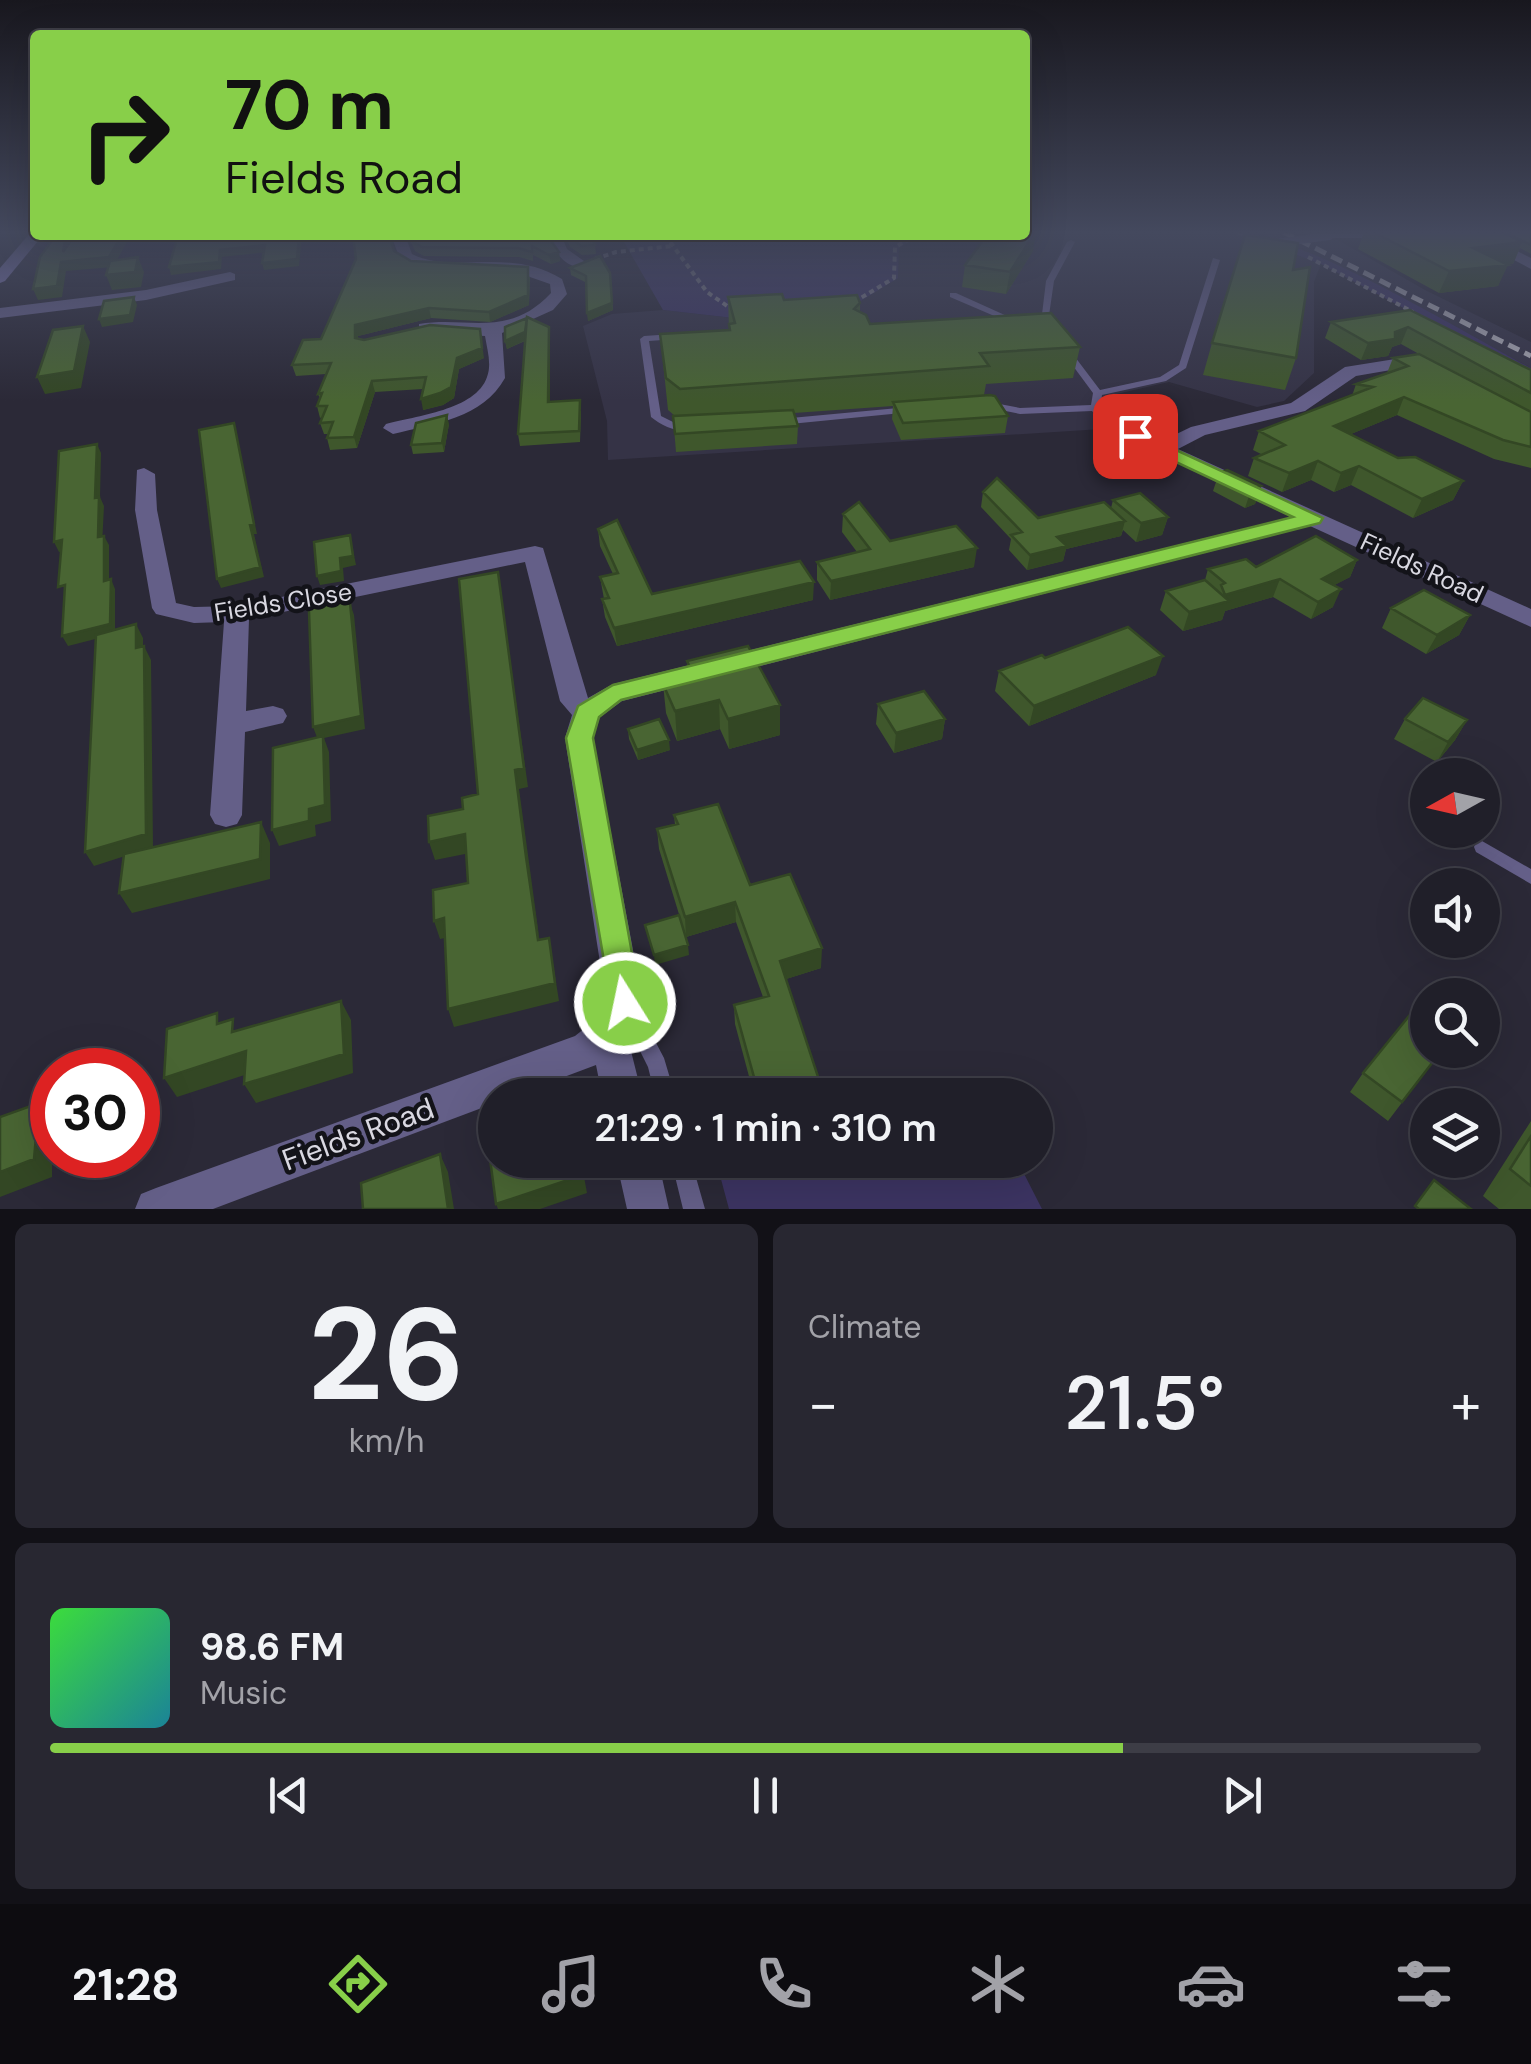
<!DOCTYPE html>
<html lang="en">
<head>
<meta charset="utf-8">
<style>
  :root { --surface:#201f29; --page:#282731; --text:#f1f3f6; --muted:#a2a2a8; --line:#3d3d46; --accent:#88cf49 }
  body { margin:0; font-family:"DM Sans",sans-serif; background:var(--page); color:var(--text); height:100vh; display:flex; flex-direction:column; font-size:38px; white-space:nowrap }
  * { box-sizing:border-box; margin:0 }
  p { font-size:32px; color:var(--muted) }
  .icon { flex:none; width:55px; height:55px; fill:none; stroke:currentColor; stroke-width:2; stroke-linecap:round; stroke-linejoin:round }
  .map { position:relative; height:1209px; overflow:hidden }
  .sheet { display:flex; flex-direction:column; gap:15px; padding:15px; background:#121117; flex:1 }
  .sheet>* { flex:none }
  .banner { position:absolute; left:30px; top:30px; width:1000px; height:210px; border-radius:10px; box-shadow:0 10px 40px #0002,0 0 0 2px var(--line); background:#88cf49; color:#111; overflow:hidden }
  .needle { width:65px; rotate:262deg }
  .fabs { position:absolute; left:1410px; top:758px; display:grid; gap:20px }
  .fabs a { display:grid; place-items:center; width:90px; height:90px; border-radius:50%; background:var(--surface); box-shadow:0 10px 40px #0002,0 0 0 2px var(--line); font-size:50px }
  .speed { position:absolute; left:30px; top:1048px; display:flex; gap:20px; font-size:50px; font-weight:700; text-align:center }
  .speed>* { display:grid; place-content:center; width:130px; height:130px; border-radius:50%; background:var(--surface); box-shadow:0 10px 40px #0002,0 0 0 2px var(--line); line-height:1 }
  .speed .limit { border:15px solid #d22; background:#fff; color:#111 }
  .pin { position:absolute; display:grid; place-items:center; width:85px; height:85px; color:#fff; margin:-42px; border-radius:20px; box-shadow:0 5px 15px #0006 }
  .me { position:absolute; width:110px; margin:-55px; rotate:350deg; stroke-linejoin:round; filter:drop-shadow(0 0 8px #0008) }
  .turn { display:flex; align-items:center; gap:35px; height:210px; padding:0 30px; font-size:45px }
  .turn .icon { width:130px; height:130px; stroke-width:2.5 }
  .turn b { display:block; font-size:70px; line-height:85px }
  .big { font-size:75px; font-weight:600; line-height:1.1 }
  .sheet .widget { flex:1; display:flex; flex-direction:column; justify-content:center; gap:15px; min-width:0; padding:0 35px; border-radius:15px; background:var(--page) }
  .sheet .dial { align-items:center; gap:0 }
  .dial b { font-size:130px; line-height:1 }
  .song { display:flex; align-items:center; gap:30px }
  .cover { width:120px; height:120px; border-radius:15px; background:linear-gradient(135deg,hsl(120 70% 55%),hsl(190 70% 35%)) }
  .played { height:10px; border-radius:5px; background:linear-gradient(90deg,var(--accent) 75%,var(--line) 75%) }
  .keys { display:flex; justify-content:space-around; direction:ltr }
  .heat { display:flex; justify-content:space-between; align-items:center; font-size:55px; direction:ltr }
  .sheet .tiles { flex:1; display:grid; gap:15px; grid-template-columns:1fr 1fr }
  .widget:last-child { grid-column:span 2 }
  .trip { position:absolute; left:478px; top:1078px; width:575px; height:100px; border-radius:50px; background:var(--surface); box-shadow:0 10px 40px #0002,0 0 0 2px var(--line); font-weight:600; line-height:100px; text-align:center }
  .tabs { display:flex; height:160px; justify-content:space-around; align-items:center; background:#0d0c10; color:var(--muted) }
  .tabs .icon { width:70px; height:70px }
  .tabs .current { color:var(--accent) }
  .tabs b { font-size:45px; color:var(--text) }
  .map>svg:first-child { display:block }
  .built { fill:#353346 }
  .green { fill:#3c3462 }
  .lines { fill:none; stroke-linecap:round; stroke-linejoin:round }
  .path { stroke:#7c7a86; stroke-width:4; stroke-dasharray:5 4; stroke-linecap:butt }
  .service { fill:#645f88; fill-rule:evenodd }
  .minor { fill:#645f88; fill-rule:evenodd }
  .secondary { fill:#847bbc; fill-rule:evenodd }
  .rail { stroke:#a8a7b1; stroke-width:5; stroke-dasharray:12 6; stroke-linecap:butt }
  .service-bridge { stroke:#645f88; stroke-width:8 }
  .wall { fill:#3f572c }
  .shaded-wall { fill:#334724 }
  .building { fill:#496533; stroke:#334724; stroke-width:2.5 }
  .route { fill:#88cf49; stroke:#58872f; stroke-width:2.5 }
  .labels { text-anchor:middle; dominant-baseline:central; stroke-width:9; stroke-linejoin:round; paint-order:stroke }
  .street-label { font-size:25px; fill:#d9d8e1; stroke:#131319 }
  .near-street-label { font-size:30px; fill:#d9d8e1; stroke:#131319 }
</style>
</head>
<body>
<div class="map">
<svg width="1531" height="1209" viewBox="0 0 1531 1209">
  <rect width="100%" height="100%" fill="#2b2937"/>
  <path class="built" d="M1025,232H1234L1321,264L1314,282V373L1284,401L1257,407L1169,382L1112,395L1114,420L1102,429L608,460L607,421L583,326L612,314L663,310L751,320L921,235Z
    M1256,232H1319L1336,239L1425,290L1531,342V368L1321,258Z"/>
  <path class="green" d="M1234,232C1300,232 1466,334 1531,368V376L1321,264Z
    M620,235H921L899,248L898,278L838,315L751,320L663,310Z
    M740,1160H1017L1042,1209H729L718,1168Z"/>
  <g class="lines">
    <path class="path" d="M1238,232L1250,238
      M665,235L707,292L733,310
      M1308,257L1413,312
      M595,259L616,252L672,246
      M854,302L894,278L895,247L917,235"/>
    <path class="service" d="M1329,234H1379L1383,236L1379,238H1326V234Z
      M1071,240L1075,242L1054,281L1047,329L1040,331L1046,281L1067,242Z
      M1213,258L1220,260L1186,368L1166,381L1102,395L1100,408L1113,424L1111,426H1105L1092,411L1020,414L986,407L984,405L989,402L1020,408L1091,405L1093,393L1062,351L1066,348L1069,349L1100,390L1160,377L1179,365Z
      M950,293H956L1020,322L1013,324L950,297Z
      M673,334L676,335V339L649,341L661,416L681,426H694V430C677,433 664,427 651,417L640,339L644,336Z
      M909,407L912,408V412L780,425L775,422L780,419Z
      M1482,841L1531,869V884L1476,852L1474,847L1476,842Z
      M628,1000L635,1003L664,1058L675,1095H655L648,1067L619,1009L621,1003Z
      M671,1160H691L705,1209H683Z"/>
    <path class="minor" d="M1461,232H1479L1531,258V269Z
      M391,235H405L412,254C453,275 508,246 562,279L567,294L553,310L502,333L505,378C483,418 434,424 393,434L383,428L386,424C415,416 476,410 487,377C492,364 487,349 485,336L425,333L419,332V324C468,316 508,339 551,293L550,284L510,270L415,267L400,259Z
      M547,235H561L567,249L584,261V267C565,269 554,251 547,235Z
      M230,272L235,274V280L146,300L0,318V308L146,290Z
      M1414,356L1420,357V365L1356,376L1305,411L1205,435L1178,449L1531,609V627L1310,526L622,701L600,717L593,738L643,1003L627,1035L642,1095H602L596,1065L516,1095H495V1103L213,1209H135L141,1194L156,1188L575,1036L595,1020L606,1001L565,738L572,715L560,701L525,562L249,619L246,711L273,706L283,709L287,716L283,723L245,732L242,815L237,824L226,827L215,824L210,815L224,622L194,623L156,614L152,608L135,510L137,470L144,468L155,474L157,510L176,603L194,607L237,606L535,546L543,548L588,698L613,684L1291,517L1098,424L1108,418L1115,420L1162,441L1191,427L1291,403L1345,367Z
      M616,1160H658L669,1209H627Z"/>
    <path class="secondary" d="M31,232L43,235L5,281L0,283V268Z"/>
    <path class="rail" d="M1283,232L1531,356"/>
    <path class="service-bridge" d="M1277,243L1329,236"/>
  </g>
  <path class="wall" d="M1364,232H1531V254L1520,248L1513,264H1507L1498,286L1439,293L1358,249Z
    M408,235H547L559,252L560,261L551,264L533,255V261L519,257L424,256L415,251Z
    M565,235H590L595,245L596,254L582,255L570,247Z
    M394,251L411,261L530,277L529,305L490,322L431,318L358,336V339L484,358L459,369L454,398L443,405L423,410V389L375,392L357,448L330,450L327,438L328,434H324L320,423L322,417L320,418L317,406L320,399L318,394L326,374L296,376L292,365L321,339L356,259Z
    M1033,251L1006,294L962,287L965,265Z
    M570,268L610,273L613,310L588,321L587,283L571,275Z
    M1293,270L1296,358L1285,390L1203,375L1212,343Z
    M728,297L860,303V312L870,324L1080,347L1073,378L986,384L984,395L1008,416L1005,433L901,440L892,419L893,406L794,413L798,426L797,444L676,452L673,416H675L668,410L660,334L729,330Z
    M1410,310L1531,370V468L1494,459L1397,415L1351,434L1398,458L1463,481L1453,500L1413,518L1351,485L1334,492L1311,480L1282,492L1248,476L1254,458L1261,454L1253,450L1259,431L1352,396L1356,384L1387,373L1393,358L1419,354L1401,344L1392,347L1388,356L1361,360L1325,338L1331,322Z
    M550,337V402L581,411L580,442L520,446L518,434L525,341L507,349L505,341Z
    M449,424L444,452L413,454L411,445Z
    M1219,473L1261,486L1255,504L1245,508L1213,491Z
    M983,492L1038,518L1111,508L1113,500L1168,517L1162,535L1136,542L1123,530L1121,536L1066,549L1063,561L1027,570L1009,550L1011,539L981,507Z
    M843,514L890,541L974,567L830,600L817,580V562L857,552L842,532Z
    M598,529L652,594L813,600L617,646L605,617L602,599H604L600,577L613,574L600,546Z
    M1357,560L1350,577L1334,585L1333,607L1311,619L1273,597L1225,611L1222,620L1183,631L1160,610L1166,591L1205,580L1208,569Z
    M1391,608L1470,615L1459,635L1426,654L1382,628Z
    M1045,658L1156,675L1029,726L995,691L999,671Z
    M687,661L780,705V735L729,749L720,729L677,741L666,713L663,684L688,677Z
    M878,704L945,719L942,739L894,753L876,724Z
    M1405,719L1467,720L1455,740L1437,762L1394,739Z
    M628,729L670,750L638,760L629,739Z
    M674,815L750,885L821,968L786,979L824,1095H754L735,1024L734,1005L763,997L736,922L686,937L659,849L657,829L675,825Z
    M1442,1050L1388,1121L1350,1092L1363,1073Z
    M1531,1121V1209H1499L1483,1196Z"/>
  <path class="shaded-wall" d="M1036,232L1033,251L1006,294L1010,272Z
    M66,235H71L67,261L122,235H131L113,267L66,271L62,297L38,300L33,289L63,252Z
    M299,235H302L299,266L264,270L262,263Z
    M1522,242L1513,264L1464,269L1473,248Z
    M265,245L267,252L222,257L221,269L171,275L169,267L220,250Z
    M559,252L560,261L551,264L549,255Z
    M138,257L144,272L141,287L112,290L106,275Z
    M1508,265L1498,286L1439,293L1449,271Z
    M528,267L529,305L490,322L489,312Z
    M134,297L137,305L133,322L102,327L99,319Z
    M612,303L613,310L588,321L587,313Z
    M429,308L431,318L358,336V348L355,338V325Z
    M83,326L90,342L81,388L45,394L37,377Z
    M549,327L550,337V413L548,402Z
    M1408,327L1401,344L1392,347L1388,356L1361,360L1368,343Z
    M480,329L484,358L459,369L454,398L443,405L423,410L421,399L457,358Z
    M525,332L526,340L507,349L505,341Z
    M372,381L375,392L357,448L354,437Z
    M1404,397L1397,415L1327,444L1334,426Z
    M447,415L449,424L444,452L442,443Z
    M234,423L257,534H254L264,577L221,588L217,579L250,525Z
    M97,444L101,453L100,497L104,506L102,546L98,537L95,498Z
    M1318,461L1311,480L1282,492L1289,473Z
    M1359,466L1351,485L1334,492L1341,473Z
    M1463,481L1453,500L1413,518L1422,499Z
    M1261,486L1255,504L1245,508L1251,490Z
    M1168,517L1162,535L1136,542L1141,523Z
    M1125,521L1121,536L1066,549L1063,561L1027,570L1030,555L1057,537Z
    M350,535L356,565L343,568L344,581L320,585L317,576L340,558Z
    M104,536L109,545V590L104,581Z
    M62,540L67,550L59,552L54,542Z
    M977,548L974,567L830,600L831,581Z
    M1357,560L1350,577L1314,596L1322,579Z
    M498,572L528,787L519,789L542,958L526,857L515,770Z
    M111,579L115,589V634L68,646L62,636Z
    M1280,579L1273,597L1225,611L1222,620L1183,631L1189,612L1223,603L1225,595Z
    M814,582L813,600L617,646L614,628Z
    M1341,589L1333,607L1311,619L1318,602Z
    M350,603L354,615L365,729L324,738L329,752L331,821L315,825L316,836L279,846L272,830L309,809L318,740L313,727Z
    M1470,615L1459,635L1426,654L1437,635Z
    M136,624L143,638V662L136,648Z
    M144,646L151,660L153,847L94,866L85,852Z
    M1163,656L1156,675L1029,726L1034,706Z
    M719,700L720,729L677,741L675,711Z
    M780,705V735L729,749L728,719Z
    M945,719L942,739L894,753L896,733Z
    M1467,720L1455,740L1437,762L1448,742Z
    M669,740L670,750L638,760L637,750Z
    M261,822L270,843V879L132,913L119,893Z
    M465,834L470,853L435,860L429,842Z
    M735,902L736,922L686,937L685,917Z
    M444,918L450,937L440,939L434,921Z
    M549,938L559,1001L454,1027L448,1009Z
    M688,945L689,955L655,965L654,955Z
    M822,948L821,968L780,981V961Z
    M341,1001L351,1020L353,1073L256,1103L244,1084Z
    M246,1051L257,1071L177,1097L164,1078Z
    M138,1078L147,1091L143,1144L138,1146Z
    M39,1103L52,1118V1177L0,1197V1172Z
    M440,1154L448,1172L454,1209H448Z
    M90,1155H109L95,1160Z
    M581,1160L587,1193L540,1209H498L496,1204Z"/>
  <path class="building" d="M1025,232H1035L1010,272L965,265L987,235H1025Z
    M1373,232H1502L1522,242L1473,248L1508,265L1449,271Z
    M1504,232H1531V245Z
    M56,235H66L63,252L75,235H122L109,257L61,262L57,286L33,289L40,257Z
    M178,235H299L297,259L262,263L265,245L220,250L219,262L169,267Z
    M353,235H389L394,251L411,261L528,267V295L489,312L429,308L355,325V338L364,340L430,325L480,329L482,348L457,358L451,387L440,393L421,399L426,377L372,381L354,437L327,438L333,422L320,423L327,406H317L322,393L318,394L331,363L292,365L303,340L321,339L356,259Z
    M410,235H547L559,252L549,255L532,246V252L518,248L422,247L413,242Z
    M568,235H590L595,245L581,246Z
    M1245,235L1298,243L1293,270L1310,267L1296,358L1212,343Z
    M600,256L610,273L612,303L587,313L586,276L570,268Z
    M138,257L135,272L106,275L110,261Z
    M782,294L784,300L857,295L860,303L854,309L866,315L870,324L1051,313L1080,347L980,353L989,366L680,389L666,378L660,334L730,330L729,324L735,323L728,297Z
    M134,297L130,315L99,319L104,301Z
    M1410,310L1531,370V393L1408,327L1395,332V339L1368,343L1331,322Z
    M527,317L549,327L548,402L580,400L579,431L518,434Z
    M527,318L525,332L505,341V327Z
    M83,326L74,371L37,377L53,330Z
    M1419,354L1531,412V447L1503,440L1404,397L1334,426L1398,458L1415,457L1463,481L1422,499L1359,466L1341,473L1318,461L1289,473L1254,458L1285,445L1259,431L1373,387L1356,384L1408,366L1393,358Z
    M990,395L995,396L1008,416L903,423L893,402Z
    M793,410L798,426L675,434L673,416Z
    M447,415L442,443L411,445L416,423Z
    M234,423L254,524L250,525L260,567L217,579L199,430Z
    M97,444L95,498L99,497L98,537L104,536V581L111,579L110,624L62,636L65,585L58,587L62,540L54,542L59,451Z
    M1227,470L1261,486L1251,490L1219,473Z
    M997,478L1038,518L1104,502L1125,521L1057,537L1067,546L1030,555L1011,535L1022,532L983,492Z
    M1140,493L1168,517L1141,523L1113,500Z
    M859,502L890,541L956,526L977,548L831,581L817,562L870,549L843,514Z
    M617,520L652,594L800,561L814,582L614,628L602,599L609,598L600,577L618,573L598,529Z
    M350,535L353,556L340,558L341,571L317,576L314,542Z
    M1316,536L1357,560L1322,579L1341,589L1318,602L1280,579L1225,595L1221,585L1225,583L1208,569L1246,559L1256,567Z
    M498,572L524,768L515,770L526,857L538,940L549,938L555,983L448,1009L444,918L434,921L433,890L468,883L465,834L429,842L428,816L463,809L462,798L478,794L459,579Z
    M1205,580L1229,601L1189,612L1166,591Z
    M1424,590L1470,615L1437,635L1391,608Z
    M343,591L344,604L350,603L361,716L313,727L309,611L311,601L319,600V595Z
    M136,624V648L144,646L146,834L85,852L96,635Z
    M1128,627L1163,656L1034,706L999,671L1042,655L1045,658Z
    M748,646L780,705L728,719L719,700L675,711L663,684L694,676L687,661Z
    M924,691L945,719L896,733L878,704Z
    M1423,698L1467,720L1448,742L1405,719Z
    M659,719L669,740L637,750L628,729Z
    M323,736L325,805L309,809V821L272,830L273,748Z
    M718,804L750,885L790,874L822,948L780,961L824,1095H759L734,1005L769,996L735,902L685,917L657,829L678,824L674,815Z
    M261,822L260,859L119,893L124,854Z
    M679,915L688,945L654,955L645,925Z
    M341,1001L344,1054L244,1084L246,1051L164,1078L167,1029L217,1013V1024L233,1019L232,1032Z
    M1413,1011L1428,1022V1050H1442L1402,1102L1363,1073Z
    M39,1103L34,1159L0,1172V1117Z
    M1531,1136V1186L1510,1169Z
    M495,1142V1160H580L583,1175L496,1204L488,1144Z
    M440,1154L448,1209H363L361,1183Z
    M1434,1180L1471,1209H1419L1415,1206Z"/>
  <linearGradient id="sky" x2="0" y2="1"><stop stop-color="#18171e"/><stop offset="0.58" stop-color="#44495e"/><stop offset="1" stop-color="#44495e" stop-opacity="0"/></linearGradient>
  <rect width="1531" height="401" fill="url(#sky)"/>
  <path class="route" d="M1135,431L1323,518L1320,523L621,700L599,717L593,738L641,1003L637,1014L625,1018L613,1014L566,738L578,706L613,685L1293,517L1129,440V432Z"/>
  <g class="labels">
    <g class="street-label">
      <text transform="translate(1422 568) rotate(25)">Fields Road</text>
      <text transform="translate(283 602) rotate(-9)">Fields Close</text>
    </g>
    <g class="near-street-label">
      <text transform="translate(358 1134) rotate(-20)">Fields Road</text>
    </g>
  </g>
</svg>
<div class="fabs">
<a><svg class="needle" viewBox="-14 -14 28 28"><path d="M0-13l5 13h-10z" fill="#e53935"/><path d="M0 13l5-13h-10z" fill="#a2a2a8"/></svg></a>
<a><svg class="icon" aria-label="sound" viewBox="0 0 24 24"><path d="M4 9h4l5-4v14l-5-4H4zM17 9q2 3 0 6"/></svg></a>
<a><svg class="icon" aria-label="search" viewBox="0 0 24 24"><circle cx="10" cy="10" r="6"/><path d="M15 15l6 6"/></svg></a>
<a><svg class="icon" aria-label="layers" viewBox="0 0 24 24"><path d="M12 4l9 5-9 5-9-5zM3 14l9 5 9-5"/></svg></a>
</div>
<div class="speed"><div class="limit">30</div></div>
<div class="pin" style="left:1135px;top:436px;background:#d93025"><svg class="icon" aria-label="arrive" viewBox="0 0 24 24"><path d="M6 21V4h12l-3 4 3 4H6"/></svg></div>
<svg class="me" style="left:625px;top:1003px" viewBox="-20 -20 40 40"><circle r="17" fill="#88cf49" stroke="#fff" stroke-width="3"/><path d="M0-11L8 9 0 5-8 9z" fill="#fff"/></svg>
<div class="trip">21:29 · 1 min · 310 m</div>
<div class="banner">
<div class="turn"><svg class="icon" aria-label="right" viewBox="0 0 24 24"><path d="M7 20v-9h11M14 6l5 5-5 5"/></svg><div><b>70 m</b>Fields Road</div></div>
</div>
</div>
<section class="sheet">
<div class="tiles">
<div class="widget dial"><b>26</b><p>km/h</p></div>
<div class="widget"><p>Climate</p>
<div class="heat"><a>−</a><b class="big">21.5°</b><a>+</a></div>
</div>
<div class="widget">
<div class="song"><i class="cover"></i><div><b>98.6 FM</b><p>Music</p></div></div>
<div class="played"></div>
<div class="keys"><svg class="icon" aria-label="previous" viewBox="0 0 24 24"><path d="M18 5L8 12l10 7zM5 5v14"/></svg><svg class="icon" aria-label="pause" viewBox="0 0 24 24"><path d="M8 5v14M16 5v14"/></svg><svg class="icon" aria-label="next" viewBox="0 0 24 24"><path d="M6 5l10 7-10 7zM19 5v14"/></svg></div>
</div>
</div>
</section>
<nav class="tabs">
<b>21:28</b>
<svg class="icon current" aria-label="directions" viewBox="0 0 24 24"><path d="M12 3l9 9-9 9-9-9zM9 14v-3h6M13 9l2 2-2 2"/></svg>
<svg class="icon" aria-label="music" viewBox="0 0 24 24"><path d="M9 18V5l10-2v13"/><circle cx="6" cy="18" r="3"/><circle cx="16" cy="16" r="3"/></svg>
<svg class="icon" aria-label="phone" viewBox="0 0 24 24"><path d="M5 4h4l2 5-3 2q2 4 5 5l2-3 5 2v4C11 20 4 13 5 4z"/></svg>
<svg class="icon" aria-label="climate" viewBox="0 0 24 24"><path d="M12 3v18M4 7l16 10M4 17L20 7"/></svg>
<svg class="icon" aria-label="car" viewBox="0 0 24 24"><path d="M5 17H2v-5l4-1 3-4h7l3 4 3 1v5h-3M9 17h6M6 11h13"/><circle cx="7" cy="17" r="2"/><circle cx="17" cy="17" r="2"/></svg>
<svg class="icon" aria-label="filters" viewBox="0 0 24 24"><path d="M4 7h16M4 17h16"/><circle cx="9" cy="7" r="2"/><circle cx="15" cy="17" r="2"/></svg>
</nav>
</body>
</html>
